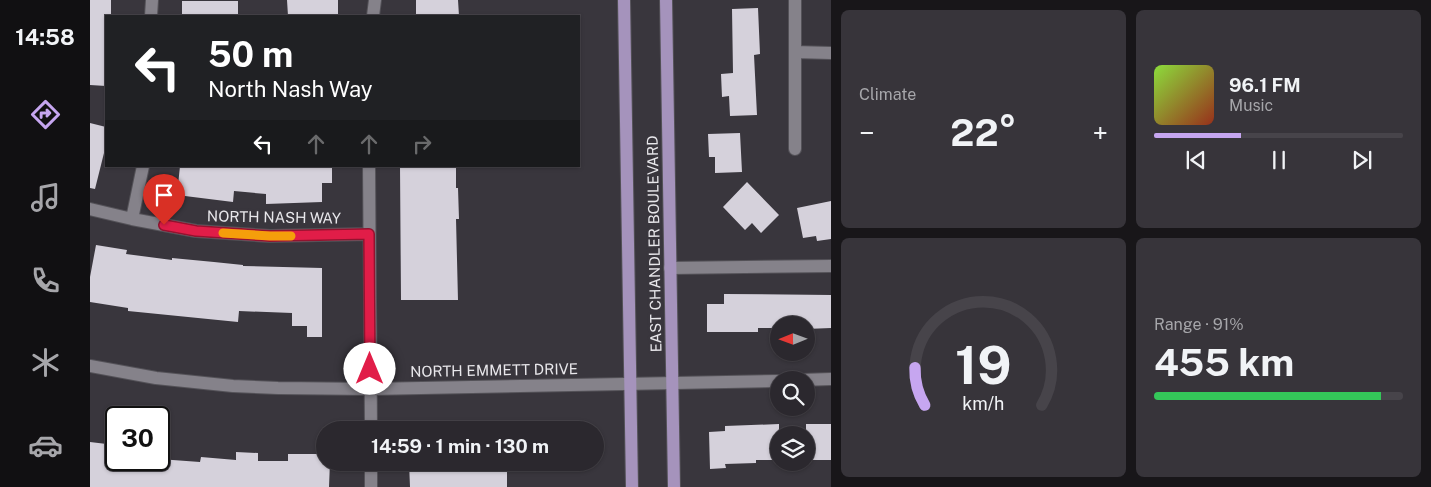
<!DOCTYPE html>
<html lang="en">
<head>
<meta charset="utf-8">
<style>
  :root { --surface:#2b282e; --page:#37343a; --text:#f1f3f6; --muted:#a6a6aa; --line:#47444a; --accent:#c6a6f0 }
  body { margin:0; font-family:"Public Sans",sans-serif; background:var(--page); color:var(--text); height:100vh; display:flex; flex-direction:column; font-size:19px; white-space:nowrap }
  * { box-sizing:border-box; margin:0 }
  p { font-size:16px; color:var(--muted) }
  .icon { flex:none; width:28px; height:28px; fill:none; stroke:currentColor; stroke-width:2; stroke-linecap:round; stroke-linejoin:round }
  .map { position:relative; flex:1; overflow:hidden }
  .details { display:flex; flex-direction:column; gap:10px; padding:10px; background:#181619; width:600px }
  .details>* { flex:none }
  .top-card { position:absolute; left:15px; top:15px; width:475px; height:152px; border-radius:0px; box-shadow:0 1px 4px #0004,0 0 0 1px var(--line); background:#202124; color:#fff; overflow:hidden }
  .needle { width:32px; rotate:269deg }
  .buttons { position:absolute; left:680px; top:316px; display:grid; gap:10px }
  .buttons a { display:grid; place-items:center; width:45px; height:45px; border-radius:50%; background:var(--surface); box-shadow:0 1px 4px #0004,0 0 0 1px var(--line); font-size:25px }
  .speed { position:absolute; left:15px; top:406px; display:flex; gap:10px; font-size:25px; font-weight:700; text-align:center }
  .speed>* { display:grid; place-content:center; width:65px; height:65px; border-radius:50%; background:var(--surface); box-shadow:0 1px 4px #0004,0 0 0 1px var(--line); line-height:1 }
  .speed .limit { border:2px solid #111; border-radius:8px; background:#fff; color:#111 }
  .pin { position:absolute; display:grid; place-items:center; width:42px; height:42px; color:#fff; margin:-51px -21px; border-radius:50% 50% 50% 0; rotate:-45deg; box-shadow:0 0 5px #0007 }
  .pin .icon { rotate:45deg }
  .me { position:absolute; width:55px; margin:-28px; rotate:0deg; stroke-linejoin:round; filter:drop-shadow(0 0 4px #0008) }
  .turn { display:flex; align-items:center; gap:18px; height:105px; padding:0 20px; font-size:22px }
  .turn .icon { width:65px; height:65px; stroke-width:2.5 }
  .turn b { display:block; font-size:35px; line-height:42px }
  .lanes { display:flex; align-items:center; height:48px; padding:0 20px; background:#0003; justify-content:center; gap:25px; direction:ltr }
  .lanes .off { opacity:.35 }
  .big { font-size:38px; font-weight:700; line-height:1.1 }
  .details .card { flex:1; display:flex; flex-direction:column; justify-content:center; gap:8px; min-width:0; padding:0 18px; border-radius:8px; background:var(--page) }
  .details .dial { align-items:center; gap:0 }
  .dial svg { height:130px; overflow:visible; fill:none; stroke:var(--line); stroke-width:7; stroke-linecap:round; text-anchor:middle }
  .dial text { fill:var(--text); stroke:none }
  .song { display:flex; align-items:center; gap:15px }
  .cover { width:60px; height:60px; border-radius:8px; background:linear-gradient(135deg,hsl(90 70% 55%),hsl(10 70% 35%)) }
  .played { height:5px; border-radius:2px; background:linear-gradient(90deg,var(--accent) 35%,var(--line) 35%) }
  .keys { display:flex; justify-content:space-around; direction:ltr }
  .heat { display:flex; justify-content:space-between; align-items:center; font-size:28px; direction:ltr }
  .charge { height:8px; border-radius:4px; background:linear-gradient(90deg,#34c759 91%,var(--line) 0) }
  .details .tiles { flex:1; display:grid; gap:10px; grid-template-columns:repeat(2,1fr) }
  .trip { position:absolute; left:226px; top:421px; width:288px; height:50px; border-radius:25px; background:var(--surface); box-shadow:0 1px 4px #0004,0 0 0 1px var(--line); font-weight:700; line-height:50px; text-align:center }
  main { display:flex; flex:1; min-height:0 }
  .dock { display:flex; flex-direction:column; width:90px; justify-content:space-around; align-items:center; background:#111012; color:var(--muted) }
  .dock .icon { width:35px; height:35px }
  .dock .selected { color:var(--accent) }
  .dock b { font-size:22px; color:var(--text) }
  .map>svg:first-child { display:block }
  .building { fill:#d5d1db }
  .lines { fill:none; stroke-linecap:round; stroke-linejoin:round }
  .minor-casing { stroke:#545258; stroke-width:14 }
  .major-casing { stroke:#545258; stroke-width:14 }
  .minor { stroke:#85828a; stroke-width:12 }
  .major { stroke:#a593bc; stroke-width:12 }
  .route-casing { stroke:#92132f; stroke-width:12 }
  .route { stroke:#e11d48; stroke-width:9 }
  .slow { stroke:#f59e0b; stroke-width:9 }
  .labels { text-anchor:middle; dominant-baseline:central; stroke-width:5; stroke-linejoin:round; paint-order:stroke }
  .street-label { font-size:15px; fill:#e8e7eb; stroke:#39363d }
</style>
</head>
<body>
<main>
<nav class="dock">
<b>14:58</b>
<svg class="icon selected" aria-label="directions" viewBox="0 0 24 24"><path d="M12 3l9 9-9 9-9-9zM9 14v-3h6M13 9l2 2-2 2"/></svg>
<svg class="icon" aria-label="music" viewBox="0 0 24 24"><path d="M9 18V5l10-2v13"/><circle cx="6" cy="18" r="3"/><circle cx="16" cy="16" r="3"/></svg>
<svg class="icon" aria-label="phone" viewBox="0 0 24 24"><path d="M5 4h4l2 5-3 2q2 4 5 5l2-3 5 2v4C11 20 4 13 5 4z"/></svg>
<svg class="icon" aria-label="climate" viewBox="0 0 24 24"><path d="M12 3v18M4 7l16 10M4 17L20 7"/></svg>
<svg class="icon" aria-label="car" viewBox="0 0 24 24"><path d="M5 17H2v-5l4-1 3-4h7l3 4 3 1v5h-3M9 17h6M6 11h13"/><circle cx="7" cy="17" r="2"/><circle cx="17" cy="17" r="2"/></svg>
</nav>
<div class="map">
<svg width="741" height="487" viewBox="0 0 741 487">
  <rect width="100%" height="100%" fill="#39363d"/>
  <path class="building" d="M0,0H21V16H16V86L0,85Z
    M197,0H248V16H198Z
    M326,0H368L369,16H326Z
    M92,1H148V16H92Z
    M668,8L670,54L664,55L667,115L640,116L639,96L632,97L631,74L643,73L642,9Z
    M0,123L16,127V145L5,189L0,188Z
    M650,133L652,172L625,173V157H619L618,134Z
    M90,166H242V183H232V202L176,204V194L144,191L143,202L87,195Z
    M310,166H366V188H368L369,219H366L368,300H311Z
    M657,182L689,215L671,233L662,223L655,230L633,207Z
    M741,201V239L727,241L726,236L713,238L707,208Z
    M6,245L37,250L36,254L82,260V258L124,262L153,265V266L232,268V337H217V326H202V313L149,311L148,322L38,311V308L0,302V277Z
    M634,294L741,295V328L716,329V325H689V328H668V332H617V304H634Z
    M689,424V460H666V463L635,464L636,468L620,469L619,432L635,431V426Z
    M716,424H741V460H716Z
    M0,442L25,445L23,460H69V459L110,462L111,457L146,460V452L168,453V461H198V454H235V462H240L239,487H0Z
    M319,462H417V487H320Z"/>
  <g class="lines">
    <g class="minor-casing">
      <path id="minor" d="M61,16L62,0
        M283,16L285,0
        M705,52L741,53
        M705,149V0
        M279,166L281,430
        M0,209L42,219L106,231L180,236L279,234
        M42,219L53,166
        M580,268L741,266
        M0,366L66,378L143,386L188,388L281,389L689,381
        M711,380L741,379
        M281,462V487"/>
    </g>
    <g class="major-casing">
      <path id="major" d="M534,0L542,487
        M576,0L584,487"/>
    </g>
    <use href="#minor" class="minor"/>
    <use href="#major" class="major"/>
  </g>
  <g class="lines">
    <g class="route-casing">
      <path id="route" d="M74,225L106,231L180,236L279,234L280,369"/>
    </g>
    <use href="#route" class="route"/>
    <path class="slow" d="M133,233L180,236H201"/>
  </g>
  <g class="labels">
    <g class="street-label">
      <text transform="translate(184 217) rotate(1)">NORTH NASH WAY</text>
      <text transform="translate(564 244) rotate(-91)">EAST CHANDLER BOULEVARD</text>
      <text transform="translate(404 370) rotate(-1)">NORTH EMMETT DRIVE</text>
    </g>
  </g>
</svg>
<div class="buttons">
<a><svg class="needle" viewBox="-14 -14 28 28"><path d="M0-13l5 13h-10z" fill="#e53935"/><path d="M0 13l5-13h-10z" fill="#a6a6aa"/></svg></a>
<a><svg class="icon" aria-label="search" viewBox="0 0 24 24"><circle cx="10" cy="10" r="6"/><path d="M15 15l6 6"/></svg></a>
<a><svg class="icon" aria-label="layers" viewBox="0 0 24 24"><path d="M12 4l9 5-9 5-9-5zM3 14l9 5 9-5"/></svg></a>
</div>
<div class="speed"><div class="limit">30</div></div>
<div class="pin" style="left:74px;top:225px;background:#d93025"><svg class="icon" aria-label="arrive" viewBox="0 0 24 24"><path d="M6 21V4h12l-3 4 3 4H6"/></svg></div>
<svg class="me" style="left:280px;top:369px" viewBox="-20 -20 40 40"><circle r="19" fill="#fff"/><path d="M0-13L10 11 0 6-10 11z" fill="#e11d48"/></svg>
<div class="trip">14:59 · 1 min · 130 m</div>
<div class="top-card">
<div class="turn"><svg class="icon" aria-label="left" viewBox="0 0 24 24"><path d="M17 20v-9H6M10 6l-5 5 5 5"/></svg><div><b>50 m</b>North Nash Way</div></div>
<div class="lanes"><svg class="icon" aria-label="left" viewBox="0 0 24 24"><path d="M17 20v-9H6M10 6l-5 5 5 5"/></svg><svg class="icon off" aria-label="ahead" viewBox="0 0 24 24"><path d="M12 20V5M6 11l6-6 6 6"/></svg><svg class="icon off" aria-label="ahead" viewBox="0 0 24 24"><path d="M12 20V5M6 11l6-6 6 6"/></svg><svg class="icon off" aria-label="right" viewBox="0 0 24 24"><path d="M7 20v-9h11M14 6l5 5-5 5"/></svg></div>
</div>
</div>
<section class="details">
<div class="tiles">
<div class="card"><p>Climate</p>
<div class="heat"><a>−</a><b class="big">22°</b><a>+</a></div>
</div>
<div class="card">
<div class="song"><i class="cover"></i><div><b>96.1 FM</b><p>Music</p></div></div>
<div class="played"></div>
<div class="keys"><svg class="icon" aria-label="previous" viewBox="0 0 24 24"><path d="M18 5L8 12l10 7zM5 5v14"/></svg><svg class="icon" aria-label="pause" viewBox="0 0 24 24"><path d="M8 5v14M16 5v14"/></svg><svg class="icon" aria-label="next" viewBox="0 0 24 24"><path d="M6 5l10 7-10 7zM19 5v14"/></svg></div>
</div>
<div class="card dial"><svg viewBox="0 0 100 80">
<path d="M14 69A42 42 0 1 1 86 69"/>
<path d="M14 69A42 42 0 0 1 8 46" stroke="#c6a6f0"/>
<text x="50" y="56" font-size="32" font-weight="700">19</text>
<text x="50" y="72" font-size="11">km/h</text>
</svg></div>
<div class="card"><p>Range · 91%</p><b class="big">455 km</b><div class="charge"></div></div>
</div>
</section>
</main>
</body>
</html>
